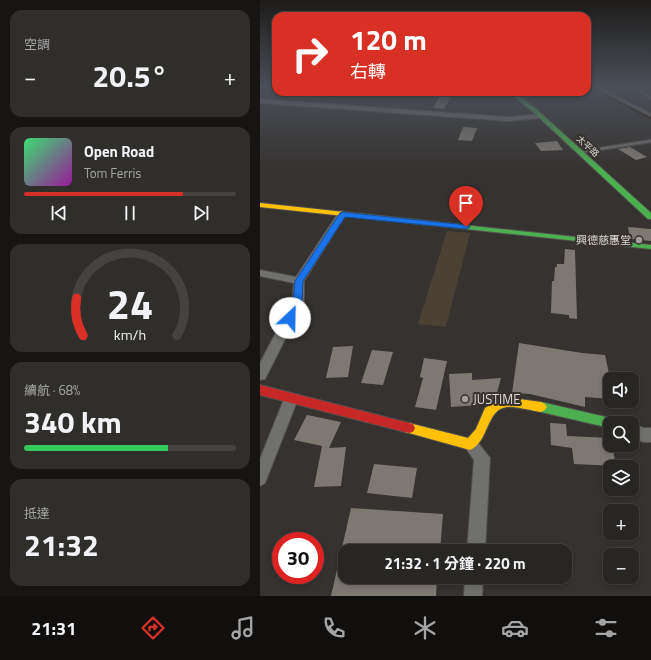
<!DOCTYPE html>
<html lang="zh-TW">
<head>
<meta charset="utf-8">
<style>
  :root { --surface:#282623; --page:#302e2b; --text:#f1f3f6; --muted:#a5a5a6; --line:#444341; --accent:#d93025 }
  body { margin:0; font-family:"Titillium Web","Noto Sans TC",sans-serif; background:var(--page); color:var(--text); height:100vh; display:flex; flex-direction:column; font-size:15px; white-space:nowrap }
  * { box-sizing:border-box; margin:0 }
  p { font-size:13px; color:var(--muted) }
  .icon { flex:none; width:22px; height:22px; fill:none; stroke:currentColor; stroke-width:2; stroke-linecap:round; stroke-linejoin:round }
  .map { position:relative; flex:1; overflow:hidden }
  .panel { display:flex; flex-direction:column; gap:10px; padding:10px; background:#161513; width:260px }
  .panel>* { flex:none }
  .banner { position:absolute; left:12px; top:12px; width:319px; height:84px; border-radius:12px; box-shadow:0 2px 6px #0003,0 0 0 1px var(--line); background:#d93025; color:#fff; overflow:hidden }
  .fabs { position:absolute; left:343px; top:372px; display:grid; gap:8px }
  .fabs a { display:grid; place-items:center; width:36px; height:36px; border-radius:8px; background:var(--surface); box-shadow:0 2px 6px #0003,0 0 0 1px var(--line); font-size:20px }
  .speed { position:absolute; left:12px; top:532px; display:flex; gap:8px; font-size:20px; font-weight:700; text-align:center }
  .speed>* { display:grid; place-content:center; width:52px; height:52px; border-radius:50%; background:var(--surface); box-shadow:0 2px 6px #0003,0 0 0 1px var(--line); line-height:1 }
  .speed .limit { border:6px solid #d22; background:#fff; color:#111 }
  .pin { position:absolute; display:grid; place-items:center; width:34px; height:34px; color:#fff; margin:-41px -17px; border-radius:50% 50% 50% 0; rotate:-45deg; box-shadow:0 0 4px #0007 }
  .pin .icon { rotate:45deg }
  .me { position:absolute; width:44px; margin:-22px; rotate:24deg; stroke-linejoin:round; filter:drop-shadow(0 0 3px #0008) }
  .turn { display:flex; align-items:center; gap:14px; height:84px; padding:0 12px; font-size:18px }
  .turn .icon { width:52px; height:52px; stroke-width:2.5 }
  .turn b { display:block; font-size:28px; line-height:34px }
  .big { font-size:30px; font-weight:700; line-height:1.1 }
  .panel .card { flex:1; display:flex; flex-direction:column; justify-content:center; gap:6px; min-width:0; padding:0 14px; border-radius:12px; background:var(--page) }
  .panel .dial { align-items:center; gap:0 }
  .dial svg { height:104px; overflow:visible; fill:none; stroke:var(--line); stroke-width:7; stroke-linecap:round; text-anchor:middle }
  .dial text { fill:var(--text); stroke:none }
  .song { display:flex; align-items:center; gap:12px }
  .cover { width:48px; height:48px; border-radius:6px; background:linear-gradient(135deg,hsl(140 70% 55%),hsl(300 70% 35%)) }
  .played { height:4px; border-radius:2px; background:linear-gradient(90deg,var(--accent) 75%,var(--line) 75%) }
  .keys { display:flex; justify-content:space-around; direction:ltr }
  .heat { display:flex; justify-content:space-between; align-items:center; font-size:22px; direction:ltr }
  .charge { height:6px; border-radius:3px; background:linear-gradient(90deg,#34c759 68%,var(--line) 0) }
  .trip { position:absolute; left:78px; top:544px; width:234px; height:40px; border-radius:12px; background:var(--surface); box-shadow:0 2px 6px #0003,0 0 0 1px var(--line); font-weight:700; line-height:40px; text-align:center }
  .tabs { display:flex; height:64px; justify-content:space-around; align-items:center; background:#100f0e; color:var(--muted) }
  .tabs .icon { width:28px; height:28px }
  .tabs .selected { color:var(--accent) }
  .tabs b { font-size:18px; color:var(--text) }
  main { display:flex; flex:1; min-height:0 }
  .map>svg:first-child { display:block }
  .green { fill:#4b4235 }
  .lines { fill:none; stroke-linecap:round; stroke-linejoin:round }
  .canal { fill:#271906; fill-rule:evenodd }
  .building { fill:#7e7872 }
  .lane-casing { stroke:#52504e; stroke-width:2.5 }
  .street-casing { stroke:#52504e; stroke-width:2 }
  .fast-casing { stroke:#52504e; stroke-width:2 }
  .slow-casing { stroke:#52504e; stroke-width:2 }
  .jam-casing { stroke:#52504e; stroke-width:2 }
  .lane { fill:#70706f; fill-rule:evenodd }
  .street { fill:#70706f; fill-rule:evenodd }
  .fast { fill:#4caf50; fill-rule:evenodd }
  .slow { fill:#ffc107; fill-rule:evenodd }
  .jam { fill:#c62828; fill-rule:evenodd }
  .route { fill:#1a73e8; stroke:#114b97 }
  .poi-dot { fill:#a29f9b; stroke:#37322d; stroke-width:1.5 }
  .labels { text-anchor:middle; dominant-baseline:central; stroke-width:4; stroke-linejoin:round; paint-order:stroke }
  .far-street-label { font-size:9px; fill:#dcd9d5; stroke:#37322d }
  .poi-label { font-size:11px; fill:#dcd9d5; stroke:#37322d; text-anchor:end }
  .near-poi-label { font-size:13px; fill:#dcd9d5; stroke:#37322d; text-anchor:start }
</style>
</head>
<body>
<main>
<section class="panel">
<div class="card"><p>空調</p>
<div class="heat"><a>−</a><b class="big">20.5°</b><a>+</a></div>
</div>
<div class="card">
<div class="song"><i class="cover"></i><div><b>Open Road</b><p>Tom Ferris</p></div></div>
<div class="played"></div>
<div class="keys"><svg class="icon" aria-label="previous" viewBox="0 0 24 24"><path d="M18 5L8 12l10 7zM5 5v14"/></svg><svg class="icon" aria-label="pause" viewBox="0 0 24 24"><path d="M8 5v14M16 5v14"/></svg><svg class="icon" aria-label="next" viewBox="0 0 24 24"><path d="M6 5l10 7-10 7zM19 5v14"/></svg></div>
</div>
<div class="card dial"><svg viewBox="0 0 100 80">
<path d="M14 69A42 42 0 1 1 86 69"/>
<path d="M14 69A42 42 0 0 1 9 40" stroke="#d93025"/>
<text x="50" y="56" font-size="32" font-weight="700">24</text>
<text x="50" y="72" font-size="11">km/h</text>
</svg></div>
<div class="card"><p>續航 · 68%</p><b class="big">340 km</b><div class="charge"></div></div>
<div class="card"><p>抵達</p><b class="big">21:32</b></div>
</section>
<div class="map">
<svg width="391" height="596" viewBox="0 0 391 596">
  <rect width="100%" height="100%" fill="#35322f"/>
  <path class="green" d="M187,231L210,233L186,327L158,324Z"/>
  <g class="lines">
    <path class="canal" d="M331,88H338L391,115V120Z"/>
  </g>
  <path class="building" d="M182,92H194L184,109L173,108Z
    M203,127L217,128L212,141L198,140Z
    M297,141L303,150L281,151L275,143Z
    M370,147L387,157L376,160L358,149Z
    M368,227L391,229V241L370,239Z
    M305,249L315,250L317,319L309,318V315L291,313L292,281H294L295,267H297V264H304Z
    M259,343L322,353L345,355L350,378V399L325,397V407L270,394L252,393Z
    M93,346L88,377L66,378L73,347Z
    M112,350L133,352L123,385L101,383Z
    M164,358L187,361L176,410L155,407L163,378L160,377Z
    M212,373V380L241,378L236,397L220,405L191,407L189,374Z
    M47,415L81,422L69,448L86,447L81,486L54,487L62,446L34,440Z
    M290,423L306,424L307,436L350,438V445H352L356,466L314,464L312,448L291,445Z
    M114,464L157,468L152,498L107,493Z
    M91,508L183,514L180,551H85V577H177L176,596H71Z"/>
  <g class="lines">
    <g class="lane-casing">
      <path id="lane" d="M338,88H340L391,114V116L338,89Z
        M376,88H378L391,97V99L376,89Z
        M391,140V142L320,153L318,152L320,151Z"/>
    </g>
    <g class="street-casing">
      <path id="street" d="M0,99L248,117L281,114L284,116L281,118L248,121L0,103Z
        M82,211L86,214L44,281V302L5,379L0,380V363L32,302L34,283L0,276V270L36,277L79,212Z
        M31,393L36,395L38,399L5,483L0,486V459L24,399L26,395Z
        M372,424L384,428H391V442H383L372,437Z
        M210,437L215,439L230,458L225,551H207L214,460L203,444L205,439Z
        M205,577H223L222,596H204Z"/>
    </g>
    <g class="fast-casing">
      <path id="fast" d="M248,92H253L275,108L391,213V219H388L271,110Z
        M175,222L391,245V249L178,226L174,224Z
        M281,402L350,418L354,419L356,423H350V428L281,412L277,410L275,407L277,404Z"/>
    </g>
    <g class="slow-casing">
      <path id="slow" d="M0,203L178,222L182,224L178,226L0,207Z
        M245,397L281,402L285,404L287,407L285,410L281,412C272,411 256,406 247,407C226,409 229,442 210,450L149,433L145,432L143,428L145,424L149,423L208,438L216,429L225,408Z"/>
    </g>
    <g class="jam-casing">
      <path id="jam" d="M0,385L149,423L153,424L155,428L153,432L149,433L0,395Z"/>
    </g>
    <use href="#lane" class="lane"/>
    <use href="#street" class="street"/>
    <use href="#fast" class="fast"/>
    <use href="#slow" class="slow"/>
    <use href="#jam" class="jam"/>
  </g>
  <linearGradient id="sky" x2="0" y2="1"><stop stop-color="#1d1c1a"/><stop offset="0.51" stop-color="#4b4f58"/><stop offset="1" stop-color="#4b4f58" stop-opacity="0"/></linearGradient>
  <rect width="391" height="171" fill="url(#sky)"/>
  <path class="route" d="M82,212L206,225L210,227L206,229L85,217L43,281L42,302L35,318L33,321H26L25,318L33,302L35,281L80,213Z"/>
  <g class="poi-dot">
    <circle cx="379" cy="240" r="4"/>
    <circle cx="205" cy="399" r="4"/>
  </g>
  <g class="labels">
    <g class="far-street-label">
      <text transform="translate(328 146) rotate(42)">太平路</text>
    </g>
    <g class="poi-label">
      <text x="371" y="240">興德慈惠堂</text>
    </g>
    <g class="near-poi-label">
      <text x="213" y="399">JUSTIME</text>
    </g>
  </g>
</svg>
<div class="fabs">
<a><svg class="icon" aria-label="sound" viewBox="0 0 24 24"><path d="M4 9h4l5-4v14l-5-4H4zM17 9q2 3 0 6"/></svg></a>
<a><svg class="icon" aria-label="search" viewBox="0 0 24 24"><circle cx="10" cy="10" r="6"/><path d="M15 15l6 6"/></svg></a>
<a><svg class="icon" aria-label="layers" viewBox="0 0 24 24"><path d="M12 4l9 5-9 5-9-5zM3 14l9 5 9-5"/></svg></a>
<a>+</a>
<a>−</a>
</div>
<div class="speed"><div class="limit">30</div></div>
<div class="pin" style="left:206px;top:227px;background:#d93025"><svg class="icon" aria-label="arrive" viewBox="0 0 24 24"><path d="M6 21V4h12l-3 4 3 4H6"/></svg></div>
<svg class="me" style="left:30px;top:318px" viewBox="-20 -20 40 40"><circle r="19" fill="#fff"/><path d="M0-13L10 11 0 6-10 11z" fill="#1a73e8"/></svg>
<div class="trip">21:32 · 1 分鐘 · 220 m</div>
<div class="banner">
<div class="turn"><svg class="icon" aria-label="right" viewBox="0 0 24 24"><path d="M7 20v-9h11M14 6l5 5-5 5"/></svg><div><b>120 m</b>右轉</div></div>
</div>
</div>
</main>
<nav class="tabs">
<b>21:31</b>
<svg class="icon selected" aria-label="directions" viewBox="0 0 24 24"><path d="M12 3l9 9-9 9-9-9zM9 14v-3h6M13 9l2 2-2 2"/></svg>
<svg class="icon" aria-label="music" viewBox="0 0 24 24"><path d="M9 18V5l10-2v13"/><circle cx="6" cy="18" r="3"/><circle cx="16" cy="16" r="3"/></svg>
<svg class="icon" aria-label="phone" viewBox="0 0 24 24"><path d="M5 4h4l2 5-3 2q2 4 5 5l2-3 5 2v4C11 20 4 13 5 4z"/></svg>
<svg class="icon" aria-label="climate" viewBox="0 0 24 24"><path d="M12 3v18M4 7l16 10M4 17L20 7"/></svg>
<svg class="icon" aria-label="car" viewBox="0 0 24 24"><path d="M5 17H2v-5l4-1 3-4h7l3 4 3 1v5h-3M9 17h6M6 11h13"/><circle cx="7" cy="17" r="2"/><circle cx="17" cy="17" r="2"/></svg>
<svg class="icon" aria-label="filters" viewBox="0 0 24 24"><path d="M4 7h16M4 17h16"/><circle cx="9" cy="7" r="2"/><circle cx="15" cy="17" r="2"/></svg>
</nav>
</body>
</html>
